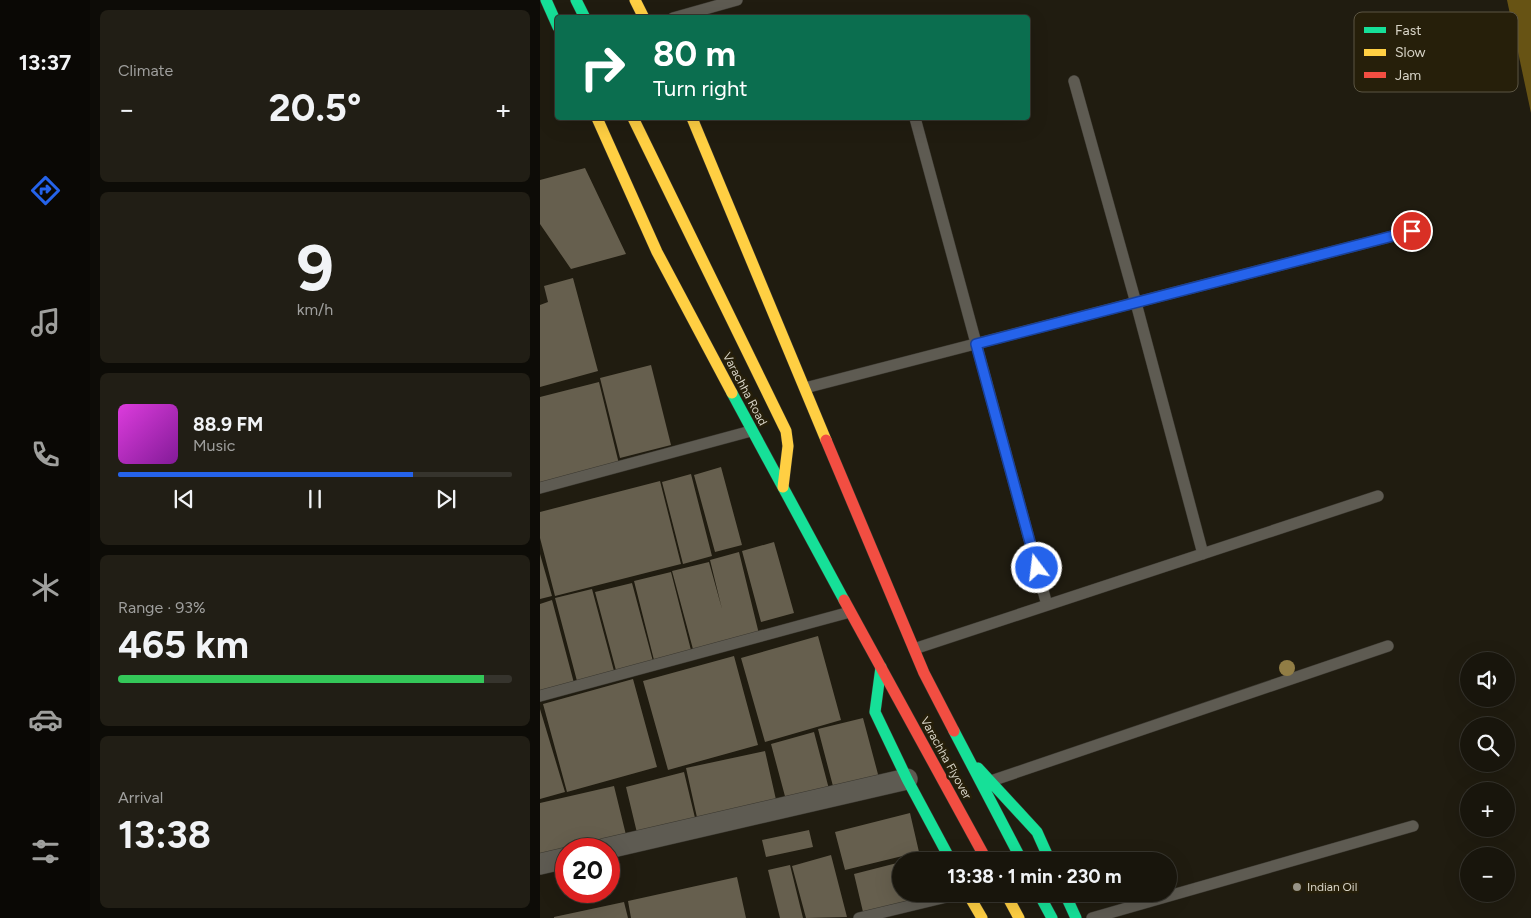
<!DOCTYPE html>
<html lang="en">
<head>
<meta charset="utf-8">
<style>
  :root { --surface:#18150c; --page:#211e15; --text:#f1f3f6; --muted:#9f9f9d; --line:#36342d; --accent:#2563eb }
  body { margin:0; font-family:Figtree,sans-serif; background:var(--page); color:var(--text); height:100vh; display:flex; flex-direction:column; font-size:19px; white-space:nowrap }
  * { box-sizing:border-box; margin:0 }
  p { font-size:16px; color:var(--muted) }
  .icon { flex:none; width:28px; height:28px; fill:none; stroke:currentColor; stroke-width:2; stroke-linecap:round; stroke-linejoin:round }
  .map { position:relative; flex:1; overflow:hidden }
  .panel { display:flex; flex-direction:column; gap:10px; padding:10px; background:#0d0c07; width:450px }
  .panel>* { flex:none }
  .hud { position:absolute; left:15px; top:15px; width:475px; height:105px; border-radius:5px; box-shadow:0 5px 20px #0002,0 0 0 1px var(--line); background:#0b6e4f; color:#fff; overflow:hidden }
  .controls { position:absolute; left:920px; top:652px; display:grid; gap:10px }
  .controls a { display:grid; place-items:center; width:55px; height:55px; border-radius:50%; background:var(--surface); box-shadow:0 5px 20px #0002,0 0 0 1px var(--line); font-size:25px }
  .speed { position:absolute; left:15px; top:838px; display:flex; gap:10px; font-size:25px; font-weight:700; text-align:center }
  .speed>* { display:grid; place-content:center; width:65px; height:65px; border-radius:50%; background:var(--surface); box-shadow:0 5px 20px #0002,0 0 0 1px var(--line); line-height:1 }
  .speed .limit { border:8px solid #d22; background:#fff; color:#111 }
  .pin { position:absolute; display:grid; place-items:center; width:42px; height:42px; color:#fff; margin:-21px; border:2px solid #fff; border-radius:50%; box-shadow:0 1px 5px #0007 }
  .me { position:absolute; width:55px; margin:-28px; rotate:345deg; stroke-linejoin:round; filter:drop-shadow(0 0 4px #0008) }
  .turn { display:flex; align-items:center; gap:18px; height:105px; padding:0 15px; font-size:22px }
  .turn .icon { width:65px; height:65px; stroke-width:2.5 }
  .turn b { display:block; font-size:35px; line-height:42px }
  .big { font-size:38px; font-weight:700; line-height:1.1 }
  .panel .tile { flex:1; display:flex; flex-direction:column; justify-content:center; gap:8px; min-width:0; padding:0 18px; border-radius:8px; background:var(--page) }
  .panel .dial { align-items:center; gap:0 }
  .dial b { font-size:65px; line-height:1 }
  .song { display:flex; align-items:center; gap:15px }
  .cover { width:60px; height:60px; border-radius:8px; background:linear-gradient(135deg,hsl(300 70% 55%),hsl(290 70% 35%)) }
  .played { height:5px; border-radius:2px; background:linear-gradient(90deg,var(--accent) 75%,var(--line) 75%) }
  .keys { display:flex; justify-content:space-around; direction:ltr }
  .heat { display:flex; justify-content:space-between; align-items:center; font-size:28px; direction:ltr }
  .charge { height:8px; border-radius:4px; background:linear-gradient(90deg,#34c759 93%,var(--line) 0) }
  .trip { position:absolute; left:352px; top:852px; width:285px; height:50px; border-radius:25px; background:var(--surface); box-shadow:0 5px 20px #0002,0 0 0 1px var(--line); font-weight:700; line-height:50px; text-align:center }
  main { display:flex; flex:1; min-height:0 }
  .menu { display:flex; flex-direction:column; width:90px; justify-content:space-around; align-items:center; background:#0a0805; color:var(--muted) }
  .menu .icon { width:35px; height:35px }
  .menu .selected { color:var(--accent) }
  .menu b { font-size:22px; color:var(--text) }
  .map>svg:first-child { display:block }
  .water { fill:#675314 }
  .building { fill:#665f4e }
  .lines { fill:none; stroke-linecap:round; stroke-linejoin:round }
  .lane-casing { stroke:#3b3830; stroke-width:12 }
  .street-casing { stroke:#3b3830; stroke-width:22 }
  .fast-casing { stroke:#3b3830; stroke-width:12 }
  .slow-casing { stroke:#3b3830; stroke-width:12 }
  .jam-casing { stroke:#3b3830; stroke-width:12 }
  .lane { stroke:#5e5b52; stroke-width:11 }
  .street { stroke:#5e5b52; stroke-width:21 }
  .fast { stroke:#16e098; stroke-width:11 }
  .slow { stroke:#ffcf43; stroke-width:11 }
  .jam { stroke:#f24e42; stroke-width:11 }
  .tree { fill:#917d45 }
  .route-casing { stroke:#184099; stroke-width:12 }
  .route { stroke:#2563eb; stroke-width:9 }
  .poi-dot { fill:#989487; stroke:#261f0a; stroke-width:2 }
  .labels { text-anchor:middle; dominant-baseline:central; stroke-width:5; stroke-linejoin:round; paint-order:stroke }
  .street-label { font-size:12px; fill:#d8d4c7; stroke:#261f0a }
  .poi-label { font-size:12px; fill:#d8d4c7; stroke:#261f0a; text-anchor:start }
  .key { fill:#261f0a; stroke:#5b5543; stroke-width:1 }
  .key-label { font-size:14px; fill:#d8d4c7 }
</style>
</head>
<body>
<main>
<nav class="menu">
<b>13:37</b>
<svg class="icon selected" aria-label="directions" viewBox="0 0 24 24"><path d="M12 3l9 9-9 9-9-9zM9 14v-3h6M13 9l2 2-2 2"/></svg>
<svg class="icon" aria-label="music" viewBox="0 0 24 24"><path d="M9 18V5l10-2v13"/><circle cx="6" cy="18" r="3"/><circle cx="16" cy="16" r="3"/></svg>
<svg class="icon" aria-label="phone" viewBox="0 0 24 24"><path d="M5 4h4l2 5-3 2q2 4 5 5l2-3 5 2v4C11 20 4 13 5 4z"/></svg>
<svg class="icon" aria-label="climate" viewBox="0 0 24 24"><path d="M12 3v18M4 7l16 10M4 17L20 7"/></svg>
<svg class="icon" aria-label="car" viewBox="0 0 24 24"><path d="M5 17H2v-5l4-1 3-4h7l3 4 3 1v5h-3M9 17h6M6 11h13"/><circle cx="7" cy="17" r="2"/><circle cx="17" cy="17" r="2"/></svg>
<svg class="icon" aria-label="filters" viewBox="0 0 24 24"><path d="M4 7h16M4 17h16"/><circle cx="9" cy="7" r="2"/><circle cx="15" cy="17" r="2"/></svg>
</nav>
<section class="panel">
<div class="tile"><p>Climate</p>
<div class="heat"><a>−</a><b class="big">20.5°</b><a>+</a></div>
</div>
<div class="tile dial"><b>9</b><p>km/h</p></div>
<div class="tile">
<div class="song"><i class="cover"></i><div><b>88.9 FM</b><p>Music</p></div></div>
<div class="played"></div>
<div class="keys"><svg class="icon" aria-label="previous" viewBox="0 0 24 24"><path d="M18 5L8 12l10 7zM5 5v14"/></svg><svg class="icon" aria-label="pause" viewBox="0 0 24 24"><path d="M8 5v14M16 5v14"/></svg><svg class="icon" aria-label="next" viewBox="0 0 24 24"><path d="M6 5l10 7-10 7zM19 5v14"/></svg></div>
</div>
<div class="tile"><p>Range · 93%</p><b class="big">465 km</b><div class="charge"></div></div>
<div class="tile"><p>Arrival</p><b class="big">13:38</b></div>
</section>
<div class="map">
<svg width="991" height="918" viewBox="0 0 991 918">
  <rect width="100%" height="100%" fill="#201c10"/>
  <path class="water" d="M967,0H991V113Z"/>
  <path class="building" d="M45,168L86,254L31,269L0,224V180Z
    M33,278L58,371L0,387V305L8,302L4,286Z
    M111,365L131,445L80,458L60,378Z
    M59,382L79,464L0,484V397Z
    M181,467L202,545L175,552L154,475Z
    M151,474L172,556L143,564L122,482Z
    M120,481L141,564L15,596L0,538V512Z
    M234,542L254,613L221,622L202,551Z
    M199,552L219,634L154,653L132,571L169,562L182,609L170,560Z
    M0,554L12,596L0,599Z
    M131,572L152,654L115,664L94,581Z
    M92,583L114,665L77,674L55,592Z
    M52,589L74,671L37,681L15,598Z
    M12,600L34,683L0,692V604Z
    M278,636L301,720L225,742L201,658Z
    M194,656L218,745L128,770L103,681Z
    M93,679L117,767L27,792L3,704Z
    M0,709L25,792L0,799Z
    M323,718L339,778L294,790L278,729Z
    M274,732L289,789L246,800L231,744Z
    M225,751L237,804L158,822L146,768Z
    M144,772L156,822L98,837L86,787Z
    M74,786L87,839L46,849H26L0,860V803Z
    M370,813L379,852L305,870L295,832Z
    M269,830L273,847L226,857L222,840Z
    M291,855L307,917L266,918L252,866Z
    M388,855L390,861H367Z
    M361,862V894H395L323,912L314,874Z
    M250,865L263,918H240L228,870Z
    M197,877L206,918H91L88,901Z
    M84,902L88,918H14V917Z"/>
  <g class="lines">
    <g class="lane-casing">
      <path id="lane" d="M133,18L197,0
        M534,81L596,303L663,554
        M375,118L507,605
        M265,388L872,231
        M0,488L211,431
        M374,649L838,496
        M0,696L310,612
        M451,781L848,646
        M319,918L419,894
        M552,918L873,826"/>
    </g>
    <g class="street-casing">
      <path id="street" d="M64,849L367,779
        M0,864L26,858"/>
    </g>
    <g class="fast-casing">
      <path id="fast" d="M6,0L18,27
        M36,0L45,18
        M192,393L304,600
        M341,667L335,712L367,779L411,861
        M414,731L482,861
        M438,768L497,832L510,861
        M499,894L512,918
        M525,894L536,918"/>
    </g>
    <g class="slow-casing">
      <path id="slow" d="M95,0L104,18
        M57,118L117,252L192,393
        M93,118L246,431L248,446L243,487
        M152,118L286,440
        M428,894L442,918
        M466,894L479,918"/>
    </g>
    <g class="jam-casing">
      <path id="jam" d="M286,440L384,673L414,731
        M304,600L447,861"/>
    </g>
    <use href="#lane" class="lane"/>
    <use href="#street" class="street"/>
    <use href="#fast" class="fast"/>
    <use href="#slow" class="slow"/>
    <use href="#jam" class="jam"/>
  </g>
  <circle class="tree" cx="747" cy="668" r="8"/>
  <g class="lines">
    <g class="route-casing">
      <path id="route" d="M497,568L436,344L872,231"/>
    </g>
    <use href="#route" class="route"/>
  </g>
  <circle class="poi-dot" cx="757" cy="887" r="5"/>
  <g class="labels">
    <g class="street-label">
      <text transform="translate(205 389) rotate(62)">Varachha Road</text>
      <text transform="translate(406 758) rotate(61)">Varachha Flyover</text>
    </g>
    <g class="poi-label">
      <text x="767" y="887">Indian Oil</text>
    </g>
  </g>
  <rect x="814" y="12" width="164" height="80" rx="8" class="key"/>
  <rect x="824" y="27" width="22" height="6" fill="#16e098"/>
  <rect x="824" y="49" width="22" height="7" fill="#ffcf43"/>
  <rect x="824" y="72" width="22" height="6" fill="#f24e42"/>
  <g class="key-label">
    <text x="855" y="35">Fast</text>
    <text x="855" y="57">Slow</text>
    <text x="855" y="80">Jam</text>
  </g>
</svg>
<div class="controls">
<a><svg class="icon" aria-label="sound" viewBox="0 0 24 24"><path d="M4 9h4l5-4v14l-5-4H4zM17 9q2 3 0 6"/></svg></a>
<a><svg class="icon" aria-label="search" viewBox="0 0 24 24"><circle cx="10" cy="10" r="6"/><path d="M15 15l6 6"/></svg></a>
<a>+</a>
<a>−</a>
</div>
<div class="speed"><div class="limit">20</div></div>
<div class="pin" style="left:872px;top:231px;background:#d93025"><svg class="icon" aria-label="arrive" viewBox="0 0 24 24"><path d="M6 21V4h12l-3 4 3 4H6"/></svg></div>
<svg class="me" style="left:497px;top:568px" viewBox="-20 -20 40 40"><circle r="17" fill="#2563eb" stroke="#fff" stroke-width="3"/><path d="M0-11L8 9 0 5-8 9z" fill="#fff"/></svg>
<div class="trip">13:38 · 1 min · 230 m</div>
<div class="hud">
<div class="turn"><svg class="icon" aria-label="right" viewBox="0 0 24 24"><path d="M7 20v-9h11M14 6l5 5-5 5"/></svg><div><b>80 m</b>Turn right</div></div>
</div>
</div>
</main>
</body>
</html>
